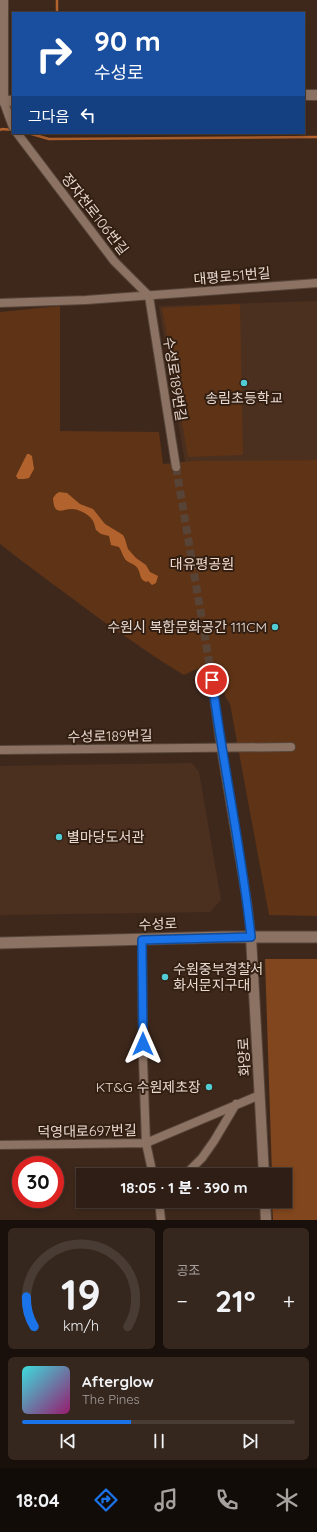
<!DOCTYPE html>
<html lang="ko">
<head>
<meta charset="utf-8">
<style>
  :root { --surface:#2e1e15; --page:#36271e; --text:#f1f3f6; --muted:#a7a2a0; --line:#493c34; --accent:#1a73e8 }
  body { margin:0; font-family:Quicksand,"Noto Sans KR",sans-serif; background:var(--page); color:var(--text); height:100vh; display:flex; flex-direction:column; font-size:15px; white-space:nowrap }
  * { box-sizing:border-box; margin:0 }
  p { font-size:13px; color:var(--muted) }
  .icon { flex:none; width:22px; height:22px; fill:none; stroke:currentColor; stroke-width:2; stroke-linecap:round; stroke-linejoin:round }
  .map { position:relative; height:1220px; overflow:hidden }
  .drawer { display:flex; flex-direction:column; gap:8px; padding:8px; background:#19100c; flex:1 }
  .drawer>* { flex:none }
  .top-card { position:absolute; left:12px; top:12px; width:293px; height:122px; border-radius:0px; box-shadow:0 2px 6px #0003,0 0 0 1px var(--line); background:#1a4fa0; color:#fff; overflow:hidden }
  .speed { position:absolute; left:12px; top:1156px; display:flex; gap:8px; font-size:20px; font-weight:700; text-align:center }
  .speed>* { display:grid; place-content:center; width:52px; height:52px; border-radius:50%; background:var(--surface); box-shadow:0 2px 6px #0003,0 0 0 1px var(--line); line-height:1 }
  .speed .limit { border:6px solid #d22; background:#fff; color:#111 }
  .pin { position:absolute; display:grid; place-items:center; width:34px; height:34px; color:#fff; margin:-17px; border:2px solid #fff; border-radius:50%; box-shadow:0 1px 4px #0007 }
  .me { position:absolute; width:44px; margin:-22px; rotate:0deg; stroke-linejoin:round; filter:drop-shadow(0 0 3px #0008) }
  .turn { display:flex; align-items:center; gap:14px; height:84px; padding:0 16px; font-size:18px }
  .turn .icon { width:52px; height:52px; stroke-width:2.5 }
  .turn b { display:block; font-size:28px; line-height:34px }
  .then { display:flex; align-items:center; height:38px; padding:0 16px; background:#0003; gap:8px; font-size:15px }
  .big { font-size:30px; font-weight:800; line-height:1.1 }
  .drawer .tile { flex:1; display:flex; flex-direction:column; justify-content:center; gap:6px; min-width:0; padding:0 14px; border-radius:6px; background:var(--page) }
  .drawer .dial { align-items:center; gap:0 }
  .dial svg { height:104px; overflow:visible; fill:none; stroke:var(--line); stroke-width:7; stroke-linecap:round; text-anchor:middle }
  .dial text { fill:var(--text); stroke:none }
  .song { display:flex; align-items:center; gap:12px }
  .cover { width:48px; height:48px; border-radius:6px; background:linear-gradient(135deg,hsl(180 70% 55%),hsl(320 70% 35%)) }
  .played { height:4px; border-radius:2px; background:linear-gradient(90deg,var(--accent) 40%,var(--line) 40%) }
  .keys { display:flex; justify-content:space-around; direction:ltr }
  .heat { display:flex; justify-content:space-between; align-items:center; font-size:22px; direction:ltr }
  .drawer .tiles { flex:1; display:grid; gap:8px; grid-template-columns:1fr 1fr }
  .tile:last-child { grid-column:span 2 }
  .trip { position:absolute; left:76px; top:1168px; width:216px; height:40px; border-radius:0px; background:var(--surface); box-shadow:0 2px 6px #0003,0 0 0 1px var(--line); font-weight:800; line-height:40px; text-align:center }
  .tabs { display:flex; height:64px; justify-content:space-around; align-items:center; background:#120c08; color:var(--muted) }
  .tabs .icon { width:28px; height:28px }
  .tabs .on { color:var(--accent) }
  .tabs b { font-size:18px; color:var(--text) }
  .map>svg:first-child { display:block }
  .built { fill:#4c301f }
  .green { fill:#5e3316 }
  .forest { fill:#81461d }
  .water { fill:#b1622d }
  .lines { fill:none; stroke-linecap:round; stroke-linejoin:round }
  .stream { stroke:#b1622d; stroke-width:2.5 }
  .minor-tunnel { stroke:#584337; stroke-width:8; stroke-dasharray:8 4; stroke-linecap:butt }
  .minor-casing { stroke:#57453a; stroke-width:10 }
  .tertiary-casing { stroke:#57453a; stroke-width:12 }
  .secondary-casing { stroke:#57453a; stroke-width:13 }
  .minor { stroke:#8b7263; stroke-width:8 }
  .tertiary { stroke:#8b7263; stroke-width:10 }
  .secondary { stroke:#8b7263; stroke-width:11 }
  .route-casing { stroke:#114b97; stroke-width:10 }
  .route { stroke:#1a73e8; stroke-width:7 }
  .poi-dot { fill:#51ccd5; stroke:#331f12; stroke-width:1.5 }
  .labels { text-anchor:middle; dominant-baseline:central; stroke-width:4; stroke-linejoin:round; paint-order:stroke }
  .street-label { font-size:14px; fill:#e8d9d1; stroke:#331f12 }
  .poi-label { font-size:14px; fill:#e8d9d1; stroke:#331f12; text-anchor:end }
  .park-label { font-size:14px; fill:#f2dbce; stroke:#331f12 }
</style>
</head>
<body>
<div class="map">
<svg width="317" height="1220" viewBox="0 0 317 1220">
  <rect width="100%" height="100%" fill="#3e281c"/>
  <path class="built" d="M317,301V460L185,462L159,306Z
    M192,763L199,772L221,900L210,912L0,915V766Z"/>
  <path class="green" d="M240,304L243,455L188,457L162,308Z
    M60,306V431L159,432L163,464L194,461L317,460V916L269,915L230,704L225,696L219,666L194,670L184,675C155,658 128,638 100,619C67,594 33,570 0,544V312Z"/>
  <path class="forest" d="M265,959H317V1220H273L272,1201H285V1175H272Z"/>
  <path class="water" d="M27,454H29L32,456L34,469L29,478L24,479H18L16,476Z
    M59,492L67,493L80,504L93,509L105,524L123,535L125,539L128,549L136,558L146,565L150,572L158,576L156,583L152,585L148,581L146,582C139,579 141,574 138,569C135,564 131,564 127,561C123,558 122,551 119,547L111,545L109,536L101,534L96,530C95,528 95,524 93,521C90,515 79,509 72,509C62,509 54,517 53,498L56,494Z"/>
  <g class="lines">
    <path class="stream" d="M57,13V0
      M0,130L2,129L13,130
      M28,133L49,139L317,137"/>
    <path class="minor-tunnel" d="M176,467L210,667"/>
    <g class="minor-casing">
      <path id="minor" d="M3,100L13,127
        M17,133L114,261L149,296
        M149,296L176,467
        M0,303L86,300L317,283
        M210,667L221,748L248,908L251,937
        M0,750L291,747
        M142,940L143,1059L146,1143L153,1175
        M0,1145L146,1143L260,1095
        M185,1175L202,1158L214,1141L236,1104
        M159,1201L161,1220"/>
    </g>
    <g class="tertiary-casing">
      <path id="tertiary" d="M3,0V100
        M304,95H317
        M0,100L13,101
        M251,937L264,1175
        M265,1201L266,1220"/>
    </g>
    <g class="secondary-casing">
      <path id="secondary" d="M0,943L224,937H317"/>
    </g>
    <use href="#minor" class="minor"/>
    <use href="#tertiary" class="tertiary"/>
    <use href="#secondary" class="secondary"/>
  </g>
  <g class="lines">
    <g class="route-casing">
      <path id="route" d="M143,1044L142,940L251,937C242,851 223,766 212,680"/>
    </g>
    <use href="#route" class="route"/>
  </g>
  <g class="poi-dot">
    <circle cx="244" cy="383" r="4"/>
    <circle cx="275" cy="627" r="4"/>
    <circle cx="59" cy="837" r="4"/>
    <circle cx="165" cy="977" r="4"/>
    <circle cx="209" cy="1087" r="4"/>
  </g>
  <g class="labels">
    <g class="street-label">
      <text transform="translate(95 214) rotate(52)">정자천로106번길</text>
      <text transform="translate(232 276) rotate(-5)">대평로51번길</text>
      <text transform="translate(175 379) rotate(81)">수성로189번길</text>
      <text transform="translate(110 736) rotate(-1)">수성로189번길</text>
      <text transform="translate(158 924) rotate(-2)">수성로</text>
      <text transform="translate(244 1057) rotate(-93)">화양로</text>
      <text transform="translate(87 1131) rotate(-1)">덕영대로697번길</text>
    </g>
    <g class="poi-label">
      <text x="244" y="398" text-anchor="middle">송림초등학교</text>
      <text x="267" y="627">수원시 복합문화공간 111CM</text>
      <text x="67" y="837" text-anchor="start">별마당도서관</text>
      <text x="173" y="969" text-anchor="start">수원중부경찰서<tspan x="173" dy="16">화서문지구대</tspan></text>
      <text x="201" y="1087">KT&amp;G 수원제초장</text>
    </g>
    <g class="park-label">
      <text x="202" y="564">대유평공원</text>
    </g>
  </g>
</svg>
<div class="speed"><div class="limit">30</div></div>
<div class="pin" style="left:212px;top:680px;background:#d93025"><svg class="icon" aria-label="arrive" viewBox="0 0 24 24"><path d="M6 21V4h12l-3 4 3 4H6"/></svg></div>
<svg class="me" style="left:143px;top:1044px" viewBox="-20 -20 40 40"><path d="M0-17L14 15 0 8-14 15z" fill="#1a73e8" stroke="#fff" stroke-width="4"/></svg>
<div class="trip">18:05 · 1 분 · 390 m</div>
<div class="top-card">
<div class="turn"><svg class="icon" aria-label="right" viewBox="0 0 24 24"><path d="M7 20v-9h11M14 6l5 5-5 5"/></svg><div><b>90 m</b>수성로</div></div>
<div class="then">그다음<svg class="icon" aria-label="left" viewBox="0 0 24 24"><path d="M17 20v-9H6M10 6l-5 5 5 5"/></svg></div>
</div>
</div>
<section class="drawer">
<div class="tiles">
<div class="tile dial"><svg viewBox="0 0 100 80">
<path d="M14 69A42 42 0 1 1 86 69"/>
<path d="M14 69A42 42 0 0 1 8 46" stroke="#1a73e8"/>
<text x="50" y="56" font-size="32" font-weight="700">19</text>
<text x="50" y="72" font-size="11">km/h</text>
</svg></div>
<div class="tile"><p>공조</p>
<div class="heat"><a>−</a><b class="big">21°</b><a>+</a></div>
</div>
<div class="tile">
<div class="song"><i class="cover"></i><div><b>Afterglow</b><p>The Pines</p></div></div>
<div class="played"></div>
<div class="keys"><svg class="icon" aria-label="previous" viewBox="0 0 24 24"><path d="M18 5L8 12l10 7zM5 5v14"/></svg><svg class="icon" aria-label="pause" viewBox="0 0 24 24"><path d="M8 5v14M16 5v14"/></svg><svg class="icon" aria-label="next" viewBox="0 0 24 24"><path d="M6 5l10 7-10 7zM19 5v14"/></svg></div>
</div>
</div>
</section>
<nav class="tabs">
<b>18:04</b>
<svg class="icon on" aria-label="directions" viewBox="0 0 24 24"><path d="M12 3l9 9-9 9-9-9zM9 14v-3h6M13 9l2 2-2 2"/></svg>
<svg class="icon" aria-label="music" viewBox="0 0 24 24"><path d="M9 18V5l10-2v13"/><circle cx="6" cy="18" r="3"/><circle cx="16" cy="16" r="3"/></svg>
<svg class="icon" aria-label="phone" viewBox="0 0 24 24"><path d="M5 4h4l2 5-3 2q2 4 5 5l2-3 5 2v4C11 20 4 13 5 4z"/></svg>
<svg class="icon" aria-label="climate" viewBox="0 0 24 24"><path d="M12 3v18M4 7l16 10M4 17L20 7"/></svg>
</nav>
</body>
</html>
